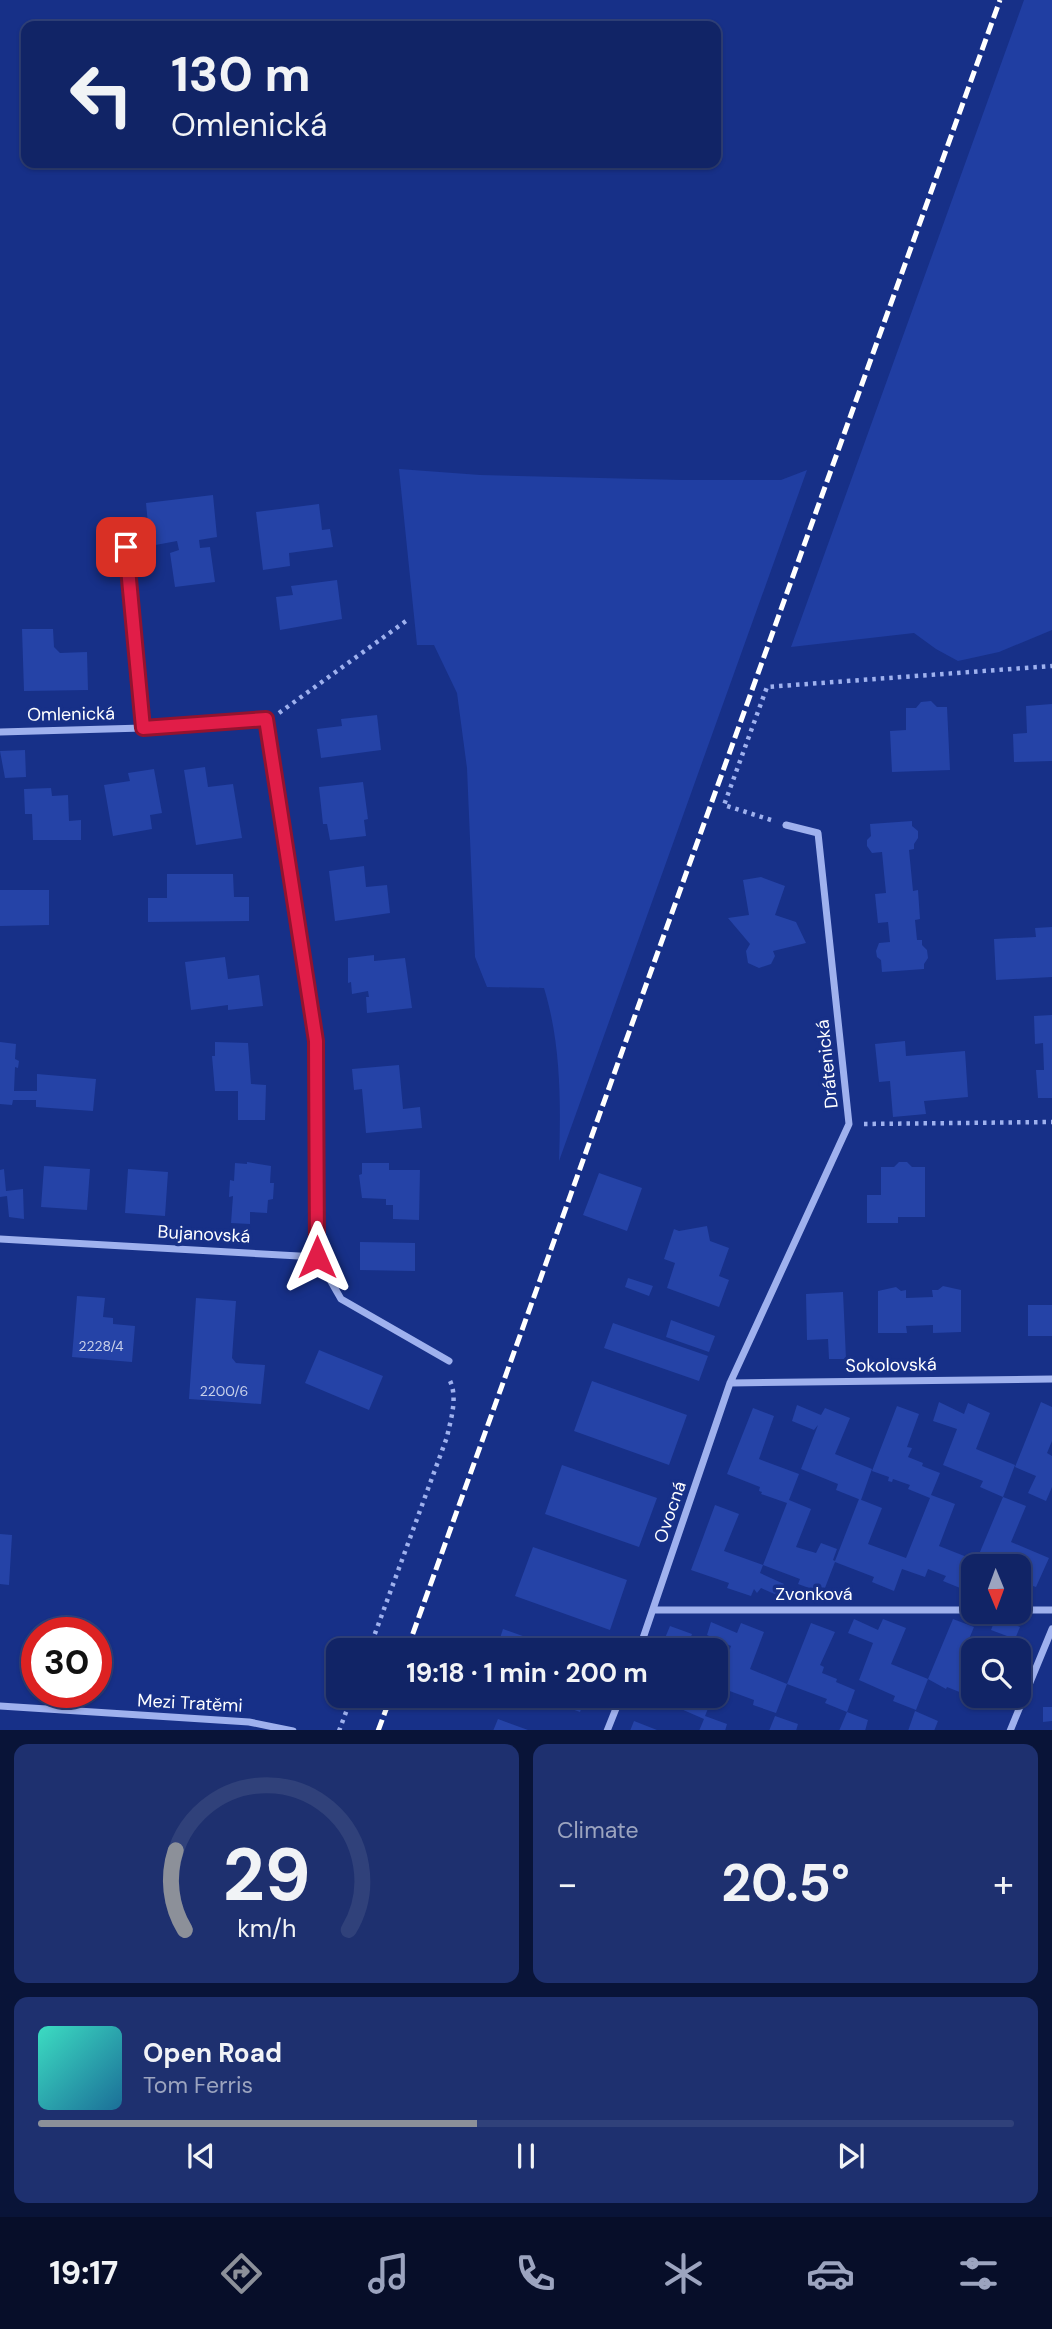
<!DOCTYPE html>
<html lang="en">
<head>
<meta charset="utf-8">
<style>
  :root { --surface:#112466; --page:#1e306f; --text:#f1f3f6; --muted:#9ca4bf; --line:#30417a; --accent:#8c9099 }
  body { margin:0; font-family:"DM Sans",sans-serif; background:var(--page); color:var(--text); height:100vh; display:flex; flex-direction:column; font-size:26px; white-space:nowrap }
  * { box-sizing:border-box; margin:0 }
  p { font-size:23px; color:var(--muted) }
  .icon { flex:none; width:38px; height:38px; fill:none; stroke:currentColor; stroke-width:2; stroke-linecap:round; stroke-linejoin:round }
  .map { position:relative; height:1730px; overflow:hidden }
  .panel { display:flex; flex-direction:column; gap:14px; padding:14px; background:#091438; flex:1 }
  .panel>* { flex:none }
  .banner { position:absolute; left:21px; top:21px; width:700px; height:147px; border-radius:14px; box-shadow:0 2px 5px #0004,0 0 0 2px var(--line); background:#112466; color:var(--text); overflow:hidden }
  .needle { width:46px; rotate:179deg }
  .buttons { position:absolute; left:961px; top:1554px; display:grid; gap:14px }
  .buttons a { display:grid; place-items:center; width:70px; height:70px; border-radius:14px; background:var(--surface); box-shadow:0 2px 5px #0004,0 0 0 2px var(--line); font-size:35px }
  .speed { position:absolute; left:21px; top:1617px; display:flex; gap:14px; font-size:35px; font-weight:700; text-align:center }
  .speed>* { display:grid; place-content:center; width:91px; height:91px; border-radius:50%; background:var(--surface); box-shadow:0 2px 5px #0004,0 0 0 2px var(--line); line-height:1 }
  .speed .limit { border:10px solid #d22; background:#fff; color:#111 }
  .pin { position:absolute; display:grid; place-items:center; width:60px; height:60px; color:#fff; margin:-30px; border-radius:14px; box-shadow:0 4px 10px #0006 }
  .me { position:absolute; width:77px; margin:-38px; rotate:0deg; stroke-linejoin:round; filter:drop-shadow(0 0 5px #0008) }
  .turn { display:flex; align-items:center; gap:24px; height:147px; padding:0 35px; font-size:32px }
  .turn .icon { width:91px; height:91px; stroke-width:2.5 }
  .turn b { display:block; font-size:49px; line-height:60px }
  .big { font-size:52px; font-weight:700; line-height:1.1 }
  .panel .tile { flex:1; display:flex; flex-direction:column; justify-content:center; gap:10px; min-width:0; padding:0 24px; border-radius:14px; background:var(--page) }
  .panel .dial { align-items:center; gap:0 }
  .dial svg { height:182px; overflow:visible; fill:none; stroke:var(--line); stroke-width:7; stroke-linecap:round; text-anchor:middle }
  .dial text { fill:var(--text); stroke:none }
  .song { display:flex; align-items:center; gap:21px }
  .cover { width:84px; height:84px; border-radius:10px; background:linear-gradient(135deg,hsl(170 70% 55%),hsl(200 70% 35%)) }
  .played { height:7px; border-radius:4px; background:linear-gradient(90deg,var(--accent) 45%,var(--line) 45%) }
  .keys { display:flex; justify-content:space-around; direction:ltr }
  .heat { display:flex; justify-content:space-between; align-items:center; font-size:38px; direction:ltr }
  .panel .tiles { flex:1; display:grid; gap:14px; grid-template-columns:1fr 1fr }
  .tile:last-child { grid-column:span 2 }
  .trip { position:absolute; left:326px; top:1638px; width:402px; height:70px; border-radius:14px; background:var(--surface); box-shadow:0 2px 5px #0004,0 0 0 2px var(--line); font-weight:700; line-height:70px; text-align:center }
  .tabs { display:flex; height:112px; justify-content:space-around; align-items:center; background:#070e29; color:var(--muted) }
  .tabs .icon { width:49px; height:49px }
  .tabs .current { color:var(--accent) }
  .tabs b { font-size:32px; color:var(--text) }
  .map>svg:first-child { display:block }
  .green { fill:#203ea2 }
  .building { fill:#2543a7 }
  .lines { fill:none; stroke-linecap:round; stroke-linejoin:round }
  .path { stroke:#9fb1ee; stroke-width:4.5; stroke-dasharray:3.5 5; stroke-linecap:butt }
  .street { stroke:#9fb1ee; stroke-width:7 }
  .rail { stroke:#fff; stroke-width:5; stroke-dasharray:12 5; stroke-linecap:butt }
  .route-casing { stroke:#92132f; stroke-width:18 }
  .route { stroke:#e11d48; stroke-width:12 }
  .labels { text-anchor:middle; dominant-baseline:central; stroke-width:7; stroke-linejoin:round; paint-order:stroke }
  .number-label { font-size:14px; fill:#c8d0e9 }
  .street-label { font-size:18px; fill:#fff; stroke:#173088 }
</style>
</head>
<body>
<div class="map">
<svg width="1052" height="1731" viewBox="0 0 1052 1731">
  <rect width="100%" height="100%" fill="#173088"/>
  <path class="green" d="M1024,0H1052V630L999,652L958,661L936,649L914,633L791,647Z
    M399,469L480,475L682,480H781L807,470L559,1161C561,1104 561,1043 544,988L487,987L475,957L467,768L457,693L434,645H417Z"/>
  <path class="building" d="M213,495L217,537L199,540L200,548L210,547L215,582L175,587L170,553L179,550L177,541L150,546L146,503Z
    M319,504L322,530L330,529L333,547L289,553L290,566L263,570L256,512Z
    M337,580L342,619L280,630L276,597L293,595L291,586Z
    M22,629H53L54,647L60,653L87,652L88,690L24,691Z
    M931,701L937,707H947L950,770L892,772L890,731L906,730V708H916L921,702Z
    M1052,704V761L1014,762L1013,734L1027,733L1026,706Z
    M377,715L381,750L321,758L317,729L342,726L341,719Z
    M25,750L26,777L5,778L0,751Z
    M205,767L208,787L233,784L242,838L196,845L184,770Z
    M154,769L162,813L150,815L152,829L113,836L104,785L130,781L128,773Z
    M363,782L368,819L364,820L366,836L330,840L327,824H323L319,787Z
    M51,788L52,796L68,795L69,821L81,820V840H33L32,814H25L24,789Z
    M912,821V826L918,831V838L914,844V849L909,850L913,891L918,890L920,919L915,920L917,940H922V945L927,950L928,958L924,964V969L882,972L881,960L877,957L876,951L879,943L890,942L888,922L878,923L875,894L886,893L884,873L882,852L872,853L867,846V840L871,836L870,824Z
    M364,866L366,887L387,885L390,913L335,921L329,871Z
    M167,874H233L234,897H249V921L148,922V898H167Z
    M761,877L785,886L775,915L796,922L806,943L773,951L775,956L771,964L759,968L748,963L746,951L750,944L728,918L749,915L743,880Z
    M0,890H49V925L0,926Z
    M1052,927V977L996,980L994,939L1036,937L1035,928Z
    M374,955V961L405,958L412,1008L367,1013L366,997H369L368,991L352,994L351,982L348,983V958Z
    M225,957L228,979L259,975L263,1006L228,1010V1005L191,1010L185,962Z
    M1052,1015V1098H1038L1036,1070H1044L1043,1043L1035,1044L1034,1016Z
    M905,1041L906,1056L965,1051L968,1097L924,1101L926,1114L893,1117L890,1081L879,1082L875,1044Z
    M0,1042L16,1044L15,1059L19,1061L18,1068L15,1067L14,1091H37V1074L96,1079L93,1111L36,1107V1100H13L12,1105L0,1104Z
    M215,1042L248,1043L251,1084L266,1085L265,1120H238V1091H215L212,1056H215Z
    M399,1065L403,1109L420,1107L422,1128L366,1133L362,1089L354,1090L352,1069Z
    M247,1162L271,1166L270,1183H274L273,1199L268,1200L267,1213L250,1212V1224L231,1223L233,1196L229,1197L230,1180L234,1181L235,1163L247,1164Z
    M899,1162H907L912,1167H925V1217H898V1223H867V1195H881V1167H894Z
    M362,1163H389V1170H420L419,1220L393,1219V1205H386V1199L362,1198L359,1175L362,1174Z
    M44,1166L90,1169L87,1210L41,1207Z
    M4,1169L6,1191L23,1189L24,1219L9,1217L7,1196L0,1197V1170Z
    M128,1169L168,1172L165,1216L125,1213Z
    M599,1173L642,1188L627,1231L583,1215Z
    M707,1226L710,1241L729,1248L719,1276L729,1280L719,1307L667,1288L675,1263L664,1259L674,1229L679,1231Z
    M360,1242L415,1243V1271L360,1270Z
    M628,1278L653,1286L649,1296L625,1287Z
    M943,1286L961,1290V1332L933,1333V1325L906,1326L907,1333H878V1291L896,1287L901,1291L906,1290V1298L933,1297L932,1290H938Z
    M843,1292L846,1359H829L828,1339L807,1340L806,1294Z
    M77,1296L105,1298L103,1317L113,1318V1324L135,1326L132,1362L72,1357Z
    M196,1298L236,1301L232,1358L236,1363L265,1365L261,1404L189,1399Z
    M1028,1305H1052V1336H1028Z
    M671,1320L715,1336L709,1352L666,1337Z
    M613,1323L708,1356L699,1381L604,1348Z
    M319,1350L383,1376L369,1410L305,1383Z
    M592,1381L687,1415L669,1465L574,1431Z
    M939,1402L964,1414L968,1403L990,1413L976,1449L1015,1465L1003,1497L980,1487L983,1481L943,1465L957,1429L933,1421Z
    M1041,1402L1052,1407V1441L1047,1453L1052,1456V1487L1046,1501L1028,1493L1036,1476L1015,1467Z
    M797,1405L821,1415L825,1408L850,1418L835,1454L872,1469L861,1500L836,1490L838,1484L801,1469L818,1425L814,1430L792,1421Z
    M897,1406L919,1414L907,1447L912,1448L908,1457L923,1463L922,1466L940,1473L931,1495L955,1504L939,1546L977,1561L965,1590L943,1581L946,1576L928,1569L925,1577L902,1569L894,1591L872,1582L874,1577L835,1562L823,1593L798,1584L800,1579L763,1565L787,1503L761,1494L762,1492L759,1491L760,1487L727,1474L753,1408L774,1416L759,1459L799,1474L789,1500L811,1509L796,1547L816,1553L821,1543L837,1549L833,1560L835,1561L859,1499L882,1508L868,1544L906,1558L930,1498L908,1489L910,1485L893,1479L892,1482L888,1481L889,1477L872,1471Z
    M562,1465L657,1498L639,1547L545,1514Z
    M1003,1497L1026,1506L1011,1542L1049,1558L1036,1587L1018,1581V1566H995L977,1559Z
    M715,1505L739,1514L724,1551L763,1565L760,1573L784,1584L779,1596L761,1588L757,1593L754,1589L751,1596L727,1588L729,1583L691,1570Z
    M0,1534L12,1535L9,1585L0,1584Z
    M533,1547L627,1580L610,1630L515,1596Z
    M996,1617L1020,1627L1015,1639L991,1630Z
    M854,1619L878,1630L883,1619L906,1628L891,1664L928,1679L916,1710L893,1701L895,1696L859,1680L873,1643L848,1633Z
    M953,1619L974,1627L960,1661L964,1663L962,1669L973,1673V1696H992L987,1708L965,1699L967,1695L947,1687L946,1689L928,1679Z
    M711,1622L737,1633L741,1623L764,1632L750,1669L787,1684L776,1713L753,1705L754,1700L716,1686L731,1646L707,1635Z
    M811,1623L835,1632L820,1665L824,1667L822,1673L837,1679L836,1682L855,1690L847,1712L825,1703L827,1699L787,1684Z
    M670,1626L692,1634L686,1650H660Z
    M503,1629L562,1650H496Z
    M536,1696H586L580,1712Z
    M658,1696H713L705,1716L727,1724L725,1731H699L704,1719L681,1709L684,1705Z
    M1043,1707H1052V1721L1043,1722Z
    M915,1711L938,1721L934,1731H908Z
    M847,1712L868,1720L865,1731H839Z
    M775,1716L798,1724L796,1731H769Z
    M498,1719L528,1730V1731H493Z
    M634,1721L657,1730V1731H630Z"/>
  <g class="lines">
    <path class="path" d="M279,713L406,621
      M771,820L724,805L767,687L1052,666
      M864,1124L1052,1122
      M369,1650L447,1437C451,1418 459,1395 448,1377
      M339,1731L352,1696"/>
    <path class="street" d="M126,546L143,728
      M0,732L143,728L266,719L316,1041L317,1257L341,1299L449,1361
      M0,1239L317,1257
      M730,1383L1052,1379
      M654,1610H973
      M1018,1610H1052
      M639,1650L730,1383L849,1124L818,833L786,825
      M0,1706L249,1722L293,1731
      M607,1731L621,1696
      M1010,1731L1052,1629"/>
    <path class="rail" d="M407,1650L1000,0
      M378,1731L391,1696"/>
  </g>
  <g class="lines">
    <g class="route-casing">
      <path id="route" d="M126,547L143,728L266,719L316,1041L317,1257"/>
    </g>
    <use href="#route" class="route"/>
  </g>
  <g class="labels">
    <g class="number-label">
      <text x="101" y="1346">2228/4</text>
      <text x="224" y="1391">2200/6</text>
    </g>
    <g class="street-label">
      <text transform="translate(71 714) rotate(-1)">Omlenická</text>
      <text transform="translate(827 1064) rotate(-96)">Drátenická</text>
      <text transform="translate(204 1234) rotate(3)">Bujanovská</text>
      <text transform="translate(891 1365) rotate(-1)">Sokolovská</text>
      <text transform="translate(670 1512) rotate(-71)">Ovocná</text>
      <text x="814" y="1594">Zvonková</text>
      <text transform="translate(190 1703) rotate(3)">Mezi Tratěmi</text>
    </g>
  </g>
</svg>
<div class="buttons">
<a><svg class="needle" viewBox="-14 -14 28 28"><path d="M0-13l5 13h-10z" fill="#e53935"/><path d="M0 13l5-13h-10z" fill="#9ca4bf"/></svg></a>
<a><svg class="icon" aria-label="search" viewBox="0 0 24 24"><circle cx="10" cy="10" r="6"/><path d="M15 15l6 6"/></svg></a>
</div>
<div class="speed"><div class="limit">30</div></div>
<div class="pin" style="left:126px;top:547px;background:#d93025"><svg class="icon" aria-label="arrive" viewBox="0 0 24 24"><path d="M6 21V4h12l-3 4 3 4H6"/></svg></div>
<svg class="me" style="left:317px;top:1257px" viewBox="-20 -20 40 40"><path d="M0-17L14 15 0 8-14 15z" fill="#e11d48" stroke="#fff" stroke-width="4"/></svg>
<div class="trip">19:18 · 1 min · 200 m</div>
<div class="banner">
<div class="turn"><svg class="icon" aria-label="left" viewBox="0 0 24 24"><path d="M17 20v-9H6M10 6l-5 5 5 5"/></svg><div><b>130 m</b>Omlenická</div></div>
</div>
</div>
<section class="panel">
<div class="tiles">
<div class="tile dial"><svg viewBox="0 0 100 80">
<path d="M14 69A42 42 0 1 1 86 69"/>
<path d="M14 69A42 42 0 0 1 10 34" stroke="#8c9099"/>
<text x="50" y="56" font-size="32" font-weight="700">29</text>
<text x="50" y="72" font-size="11">km/h</text>
</svg></div>
<div class="tile"><p>Climate</p>
<div class="heat"><a>−</a><b class="big">20.5°</b><a>+</a></div>
</div>
<div class="tile">
<div class="song"><i class="cover"></i><div><b>Open Road</b><p>Tom Ferris</p></div></div>
<div class="played"></div>
<div class="keys"><svg class="icon" aria-label="previous" viewBox="0 0 24 24"><path d="M18 5L8 12l10 7zM5 5v14"/></svg><svg class="icon" aria-label="pause" viewBox="0 0 24 24"><path d="M8 5v14M16 5v14"/></svg><svg class="icon" aria-label="next" viewBox="0 0 24 24"><path d="M6 5l10 7-10 7zM19 5v14"/></svg></div>
</div>
</div>
</section>
<nav class="tabs">
<b>19:17</b>
<svg class="icon current" aria-label="directions" viewBox="0 0 24 24"><path d="M12 3l9 9-9 9-9-9zM9 14v-3h6M13 9l2 2-2 2"/></svg>
<svg class="icon" aria-label="music" viewBox="0 0 24 24"><path d="M9 18V5l10-2v13"/><circle cx="6" cy="18" r="3"/><circle cx="16" cy="16" r="3"/></svg>
<svg class="icon" aria-label="phone" viewBox="0 0 24 24"><path d="M5 4h4l2 5-3 2q2 4 5 5l2-3 5 2v4C11 20 4 13 5 4z"/></svg>
<svg class="icon" aria-label="climate" viewBox="0 0 24 24"><path d="M12 3v18M4 7l16 10M4 17L20 7"/></svg>
<svg class="icon" aria-label="car" viewBox="0 0 24 24"><path d="M5 17H2v-5l4-1 3-4h7l3 4 3 1v5h-3M9 17h6M6 11h13"/><circle cx="7" cy="17" r="2"/><circle cx="17" cy="17" r="2"/></svg>
<svg class="icon" aria-label="filters" viewBox="0 0 24 24"><path d="M4 7h16M4 17h16"/><circle cx="9" cy="7" r="2"/><circle cx="15" cy="17" r="2"/></svg>
</nav>
</body>
</html>
